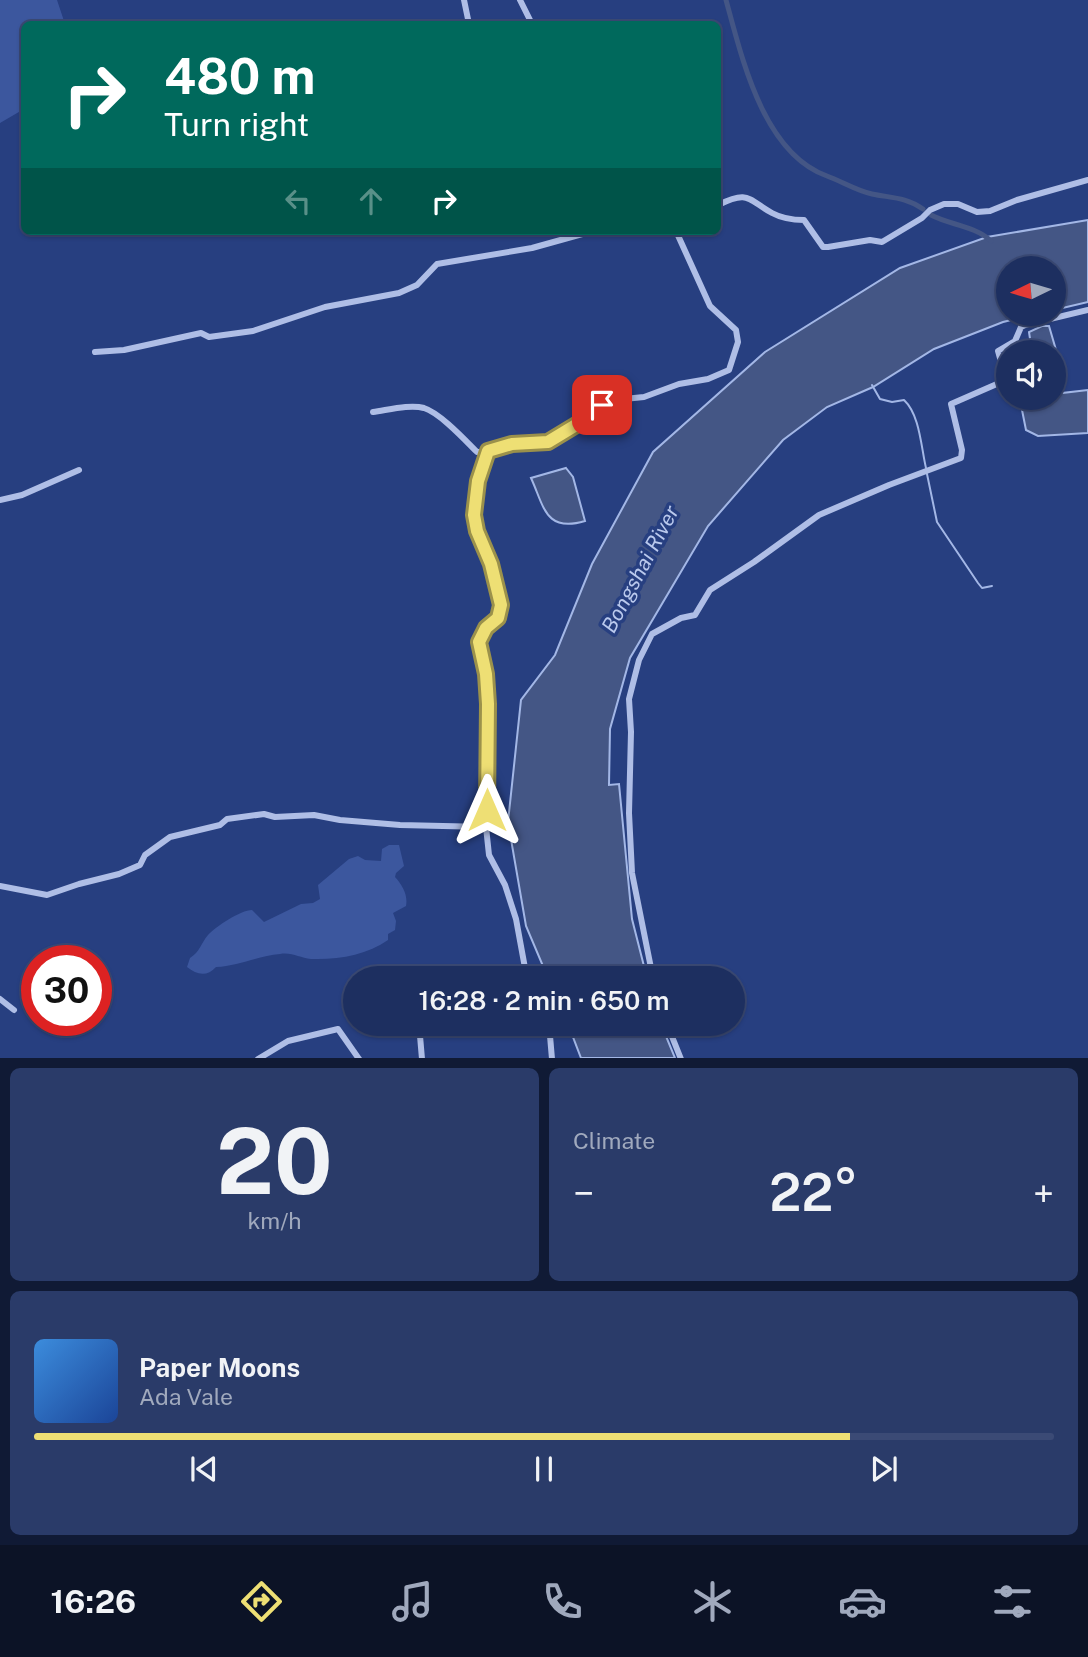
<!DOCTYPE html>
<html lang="en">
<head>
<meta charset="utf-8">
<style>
  :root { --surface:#1d2f60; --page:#2a3b69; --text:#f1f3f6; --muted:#a0a9bd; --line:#3b4a75; --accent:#eedf74 }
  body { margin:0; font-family:"Public Sans",sans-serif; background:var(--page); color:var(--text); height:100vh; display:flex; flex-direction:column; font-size:26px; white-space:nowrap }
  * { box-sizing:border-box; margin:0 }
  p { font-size:23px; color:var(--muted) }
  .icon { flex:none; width:38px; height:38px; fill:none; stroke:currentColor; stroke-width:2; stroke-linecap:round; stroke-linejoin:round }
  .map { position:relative; height:1058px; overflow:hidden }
  .sheet { display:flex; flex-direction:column; gap:10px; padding:10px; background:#101a35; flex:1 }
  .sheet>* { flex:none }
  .banner { position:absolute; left:21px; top:21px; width:700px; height:214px; border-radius:10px; box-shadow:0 2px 5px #0004,0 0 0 2px var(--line); background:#00695c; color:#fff; overflow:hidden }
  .needle { width:46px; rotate:265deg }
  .controls { position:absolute; left:996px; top:256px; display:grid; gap:14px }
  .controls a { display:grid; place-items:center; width:70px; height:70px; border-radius:50%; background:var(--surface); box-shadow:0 2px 5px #0004,0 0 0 2px var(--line); font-size:35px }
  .speed { position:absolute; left:21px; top:945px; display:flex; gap:14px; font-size:35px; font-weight:700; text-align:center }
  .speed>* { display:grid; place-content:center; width:91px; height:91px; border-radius:50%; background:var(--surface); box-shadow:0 2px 5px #0004,0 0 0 2px var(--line); line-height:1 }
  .speed .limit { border:10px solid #d22; background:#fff; color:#111 }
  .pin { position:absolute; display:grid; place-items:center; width:60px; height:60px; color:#fff; margin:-30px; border-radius:14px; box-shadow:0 4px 10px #0006 }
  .me { position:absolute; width:77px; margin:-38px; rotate:0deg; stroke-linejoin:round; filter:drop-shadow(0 0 5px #0008) }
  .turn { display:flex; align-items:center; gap:24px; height:147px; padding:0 28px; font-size:32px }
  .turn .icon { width:91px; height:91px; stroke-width:2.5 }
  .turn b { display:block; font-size:49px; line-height:60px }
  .lanes { display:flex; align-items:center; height:66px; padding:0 28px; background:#0003; justify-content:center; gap:35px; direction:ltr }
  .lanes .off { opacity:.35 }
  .big { font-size:52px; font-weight:600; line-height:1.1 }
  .sheet .tile { flex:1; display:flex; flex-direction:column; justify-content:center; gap:10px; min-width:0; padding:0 24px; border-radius:10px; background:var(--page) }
  .sheet .dial { align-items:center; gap:0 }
  .dial b { font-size:91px; line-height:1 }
  .song { display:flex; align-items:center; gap:21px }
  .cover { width:84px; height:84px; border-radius:10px; background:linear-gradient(135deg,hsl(210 70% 55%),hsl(220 70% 35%)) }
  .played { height:7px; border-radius:4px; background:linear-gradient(90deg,var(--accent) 80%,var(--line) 80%) }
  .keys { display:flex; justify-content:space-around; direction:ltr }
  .heat { display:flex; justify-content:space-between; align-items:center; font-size:38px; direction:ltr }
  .sheet .tiles { flex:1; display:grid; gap:10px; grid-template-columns:1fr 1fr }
  .tile:last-child { grid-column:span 2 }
  .trip { position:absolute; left:343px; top:966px; width:402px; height:70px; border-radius:35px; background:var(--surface); box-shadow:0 2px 5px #0004,0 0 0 2px var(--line); font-weight:600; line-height:70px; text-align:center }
  .dock { display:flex; height:112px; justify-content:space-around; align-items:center; background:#0c1326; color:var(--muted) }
  .dock .icon { width:49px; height:49px }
  .dock .active { color:var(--accent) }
  .dock b { font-size:32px; color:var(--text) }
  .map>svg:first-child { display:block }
  .green { fill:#3c579e }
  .water { fill:#445685; stroke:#a3b7e6; stroke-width:2 }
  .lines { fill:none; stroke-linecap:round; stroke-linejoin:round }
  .stream { stroke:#a3b7e6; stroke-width:2 }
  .canal { stroke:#445685; stroke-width:5 }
  .street { stroke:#afbee6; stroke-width:6 }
  .route-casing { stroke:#9b914b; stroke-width:18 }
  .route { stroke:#eedf74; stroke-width:12 }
  .labels { text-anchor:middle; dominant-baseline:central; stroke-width:7; stroke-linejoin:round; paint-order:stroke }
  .water-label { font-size:21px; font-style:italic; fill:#bac9ed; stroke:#273f80 }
</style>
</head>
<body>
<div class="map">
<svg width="1088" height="1059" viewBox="0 0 1088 1059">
  <rect width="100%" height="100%" fill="#273f80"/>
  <path class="green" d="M0,0H57L65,24H24V109L0,123Z
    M389,845H399L404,866L396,873L395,877C403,886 408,895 406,906L393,913L396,921L395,930L388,934V940C367,955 338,960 311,959C300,958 292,952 280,954C258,956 238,966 216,967C207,977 197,975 187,967L190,958C200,952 201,943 208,935C215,927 241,910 252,910L264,922L301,904L313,903L320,899L318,885L349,859L358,856L365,860L381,861L382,849Z"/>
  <path class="water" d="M1088,220V302L1054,310V268H1008V313H1040L1003,322L934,349L873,387L827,407L783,440L708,526L630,658L610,729L609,785L619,784L632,919L647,978H548L526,926L508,822L521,700L555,655L592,564L653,452L765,352L900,268L987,237Z
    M1042,326H1049L1061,367L1054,369V352H1032L1029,332Z
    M1088,390V433L1038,436L1026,430L1020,400L1054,397V394Z
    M566,468L573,477L585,521C545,533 544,506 531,478Z
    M568,1024H661L675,1058H581Z"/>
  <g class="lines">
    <path class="stream" d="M872,385L880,399L892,402L904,400C920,415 921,447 926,468
      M927,474L937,522L978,583L982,588L992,586"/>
    <path class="canal" d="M726,0C742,58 763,153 827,176C841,181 857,191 872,194C891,198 906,197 923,209
      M931,215C950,225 975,226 991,241"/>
    <path class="street" d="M464,0L469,24
      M520,0L532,24
      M718,205C749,190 747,199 772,213C783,219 793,220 804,220L823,247H828L870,240L882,242L922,218L930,210L944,204H958L977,212L990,211L1017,200L1088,180
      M95,352L124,350L201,333L209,337L253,331L325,307L399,293L417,285L437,264L532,248L593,231
      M373,412C388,410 410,404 424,408C440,413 465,440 477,452H487
      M0,500L22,495L79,470
      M0,886L47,895L79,884L119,874L140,865L145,855L170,837L220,825L227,819L264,814L275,817L314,815L340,820L400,825L486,827
      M406,973L407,978
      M530,978L525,968L516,919L505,885L489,855L486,827L488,704L479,642L486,628L497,618L501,605L491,564L477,531L474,515L478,481L489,450L512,444L548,442L581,422L589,410L614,400L644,397L679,384L708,379L729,370L738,342L736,330L710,306L676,231
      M653,978L632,873L629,813L631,732L629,699L639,660L652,634L681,618L695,615L710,590L754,562L819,515L889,485L961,458L962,450L951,404L1006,380L998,351L1015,341L1021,327L1025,325L1088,310
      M0,999L14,1010
      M419,1024L422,1059
      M549,1024L552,1059
      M667,1024L681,1059
      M258,1059L288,1041L338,1029L359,1059"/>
  </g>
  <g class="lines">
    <g class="route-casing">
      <path id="route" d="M487,810L488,704L486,674L479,642L486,628L498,618L501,605L491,564L477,531L474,515L478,481L488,451L512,444L548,442L581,422L589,410L602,405"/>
    </g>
    <use href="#route" class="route"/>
  </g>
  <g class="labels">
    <g class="water-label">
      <text transform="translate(640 569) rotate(-62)">Bongshai River</text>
    </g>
  </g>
</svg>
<div class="controls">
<a><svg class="needle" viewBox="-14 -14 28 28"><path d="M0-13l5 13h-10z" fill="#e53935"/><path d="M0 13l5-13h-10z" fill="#a0a9bd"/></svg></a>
<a><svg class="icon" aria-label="sound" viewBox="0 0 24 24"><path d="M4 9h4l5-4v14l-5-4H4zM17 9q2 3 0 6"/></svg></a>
</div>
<div class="speed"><div class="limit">30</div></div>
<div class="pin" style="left:602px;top:405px;background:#d93025"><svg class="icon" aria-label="arrive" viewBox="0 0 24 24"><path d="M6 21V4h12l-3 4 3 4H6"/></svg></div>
<svg class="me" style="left:487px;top:810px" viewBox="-20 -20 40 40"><path d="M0-17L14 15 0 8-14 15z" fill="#eedf74" stroke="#fff" stroke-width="4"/></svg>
<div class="trip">16:28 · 2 min · 650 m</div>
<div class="banner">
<div class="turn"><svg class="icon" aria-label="right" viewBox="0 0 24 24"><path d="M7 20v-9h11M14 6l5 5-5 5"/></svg><div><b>480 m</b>Turn right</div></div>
<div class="lanes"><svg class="icon off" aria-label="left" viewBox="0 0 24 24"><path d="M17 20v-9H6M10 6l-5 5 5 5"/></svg><svg class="icon off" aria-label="ahead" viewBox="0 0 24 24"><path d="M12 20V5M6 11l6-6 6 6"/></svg><svg class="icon" aria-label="right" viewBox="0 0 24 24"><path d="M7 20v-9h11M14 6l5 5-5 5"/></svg></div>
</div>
</div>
<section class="sheet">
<div class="tiles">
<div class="tile dial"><b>20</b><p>km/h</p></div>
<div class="tile"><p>Climate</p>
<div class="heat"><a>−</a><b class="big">22°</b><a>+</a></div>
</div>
<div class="tile">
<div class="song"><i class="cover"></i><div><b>Paper Moons</b><p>Ada Vale</p></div></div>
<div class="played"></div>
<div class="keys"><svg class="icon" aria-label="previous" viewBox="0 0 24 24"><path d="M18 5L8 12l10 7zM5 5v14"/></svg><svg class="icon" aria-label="pause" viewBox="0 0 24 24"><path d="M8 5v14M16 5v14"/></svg><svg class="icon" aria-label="next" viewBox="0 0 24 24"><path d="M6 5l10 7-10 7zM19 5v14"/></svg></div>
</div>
</div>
</section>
<nav class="dock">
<b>16:26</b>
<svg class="icon active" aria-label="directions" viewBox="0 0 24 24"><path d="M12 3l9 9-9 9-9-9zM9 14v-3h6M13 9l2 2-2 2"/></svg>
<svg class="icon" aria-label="music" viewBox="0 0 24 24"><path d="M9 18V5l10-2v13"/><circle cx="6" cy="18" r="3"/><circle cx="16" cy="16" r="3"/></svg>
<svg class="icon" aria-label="phone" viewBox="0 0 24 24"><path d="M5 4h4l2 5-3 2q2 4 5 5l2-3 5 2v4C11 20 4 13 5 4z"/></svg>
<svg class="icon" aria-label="climate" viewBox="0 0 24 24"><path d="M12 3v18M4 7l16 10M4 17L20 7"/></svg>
<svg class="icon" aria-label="car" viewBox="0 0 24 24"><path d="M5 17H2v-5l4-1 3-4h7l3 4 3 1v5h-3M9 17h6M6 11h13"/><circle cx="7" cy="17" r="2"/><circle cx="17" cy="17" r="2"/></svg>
<svg class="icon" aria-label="filters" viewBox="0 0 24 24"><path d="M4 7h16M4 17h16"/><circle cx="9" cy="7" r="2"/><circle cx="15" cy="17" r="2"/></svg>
</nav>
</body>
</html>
